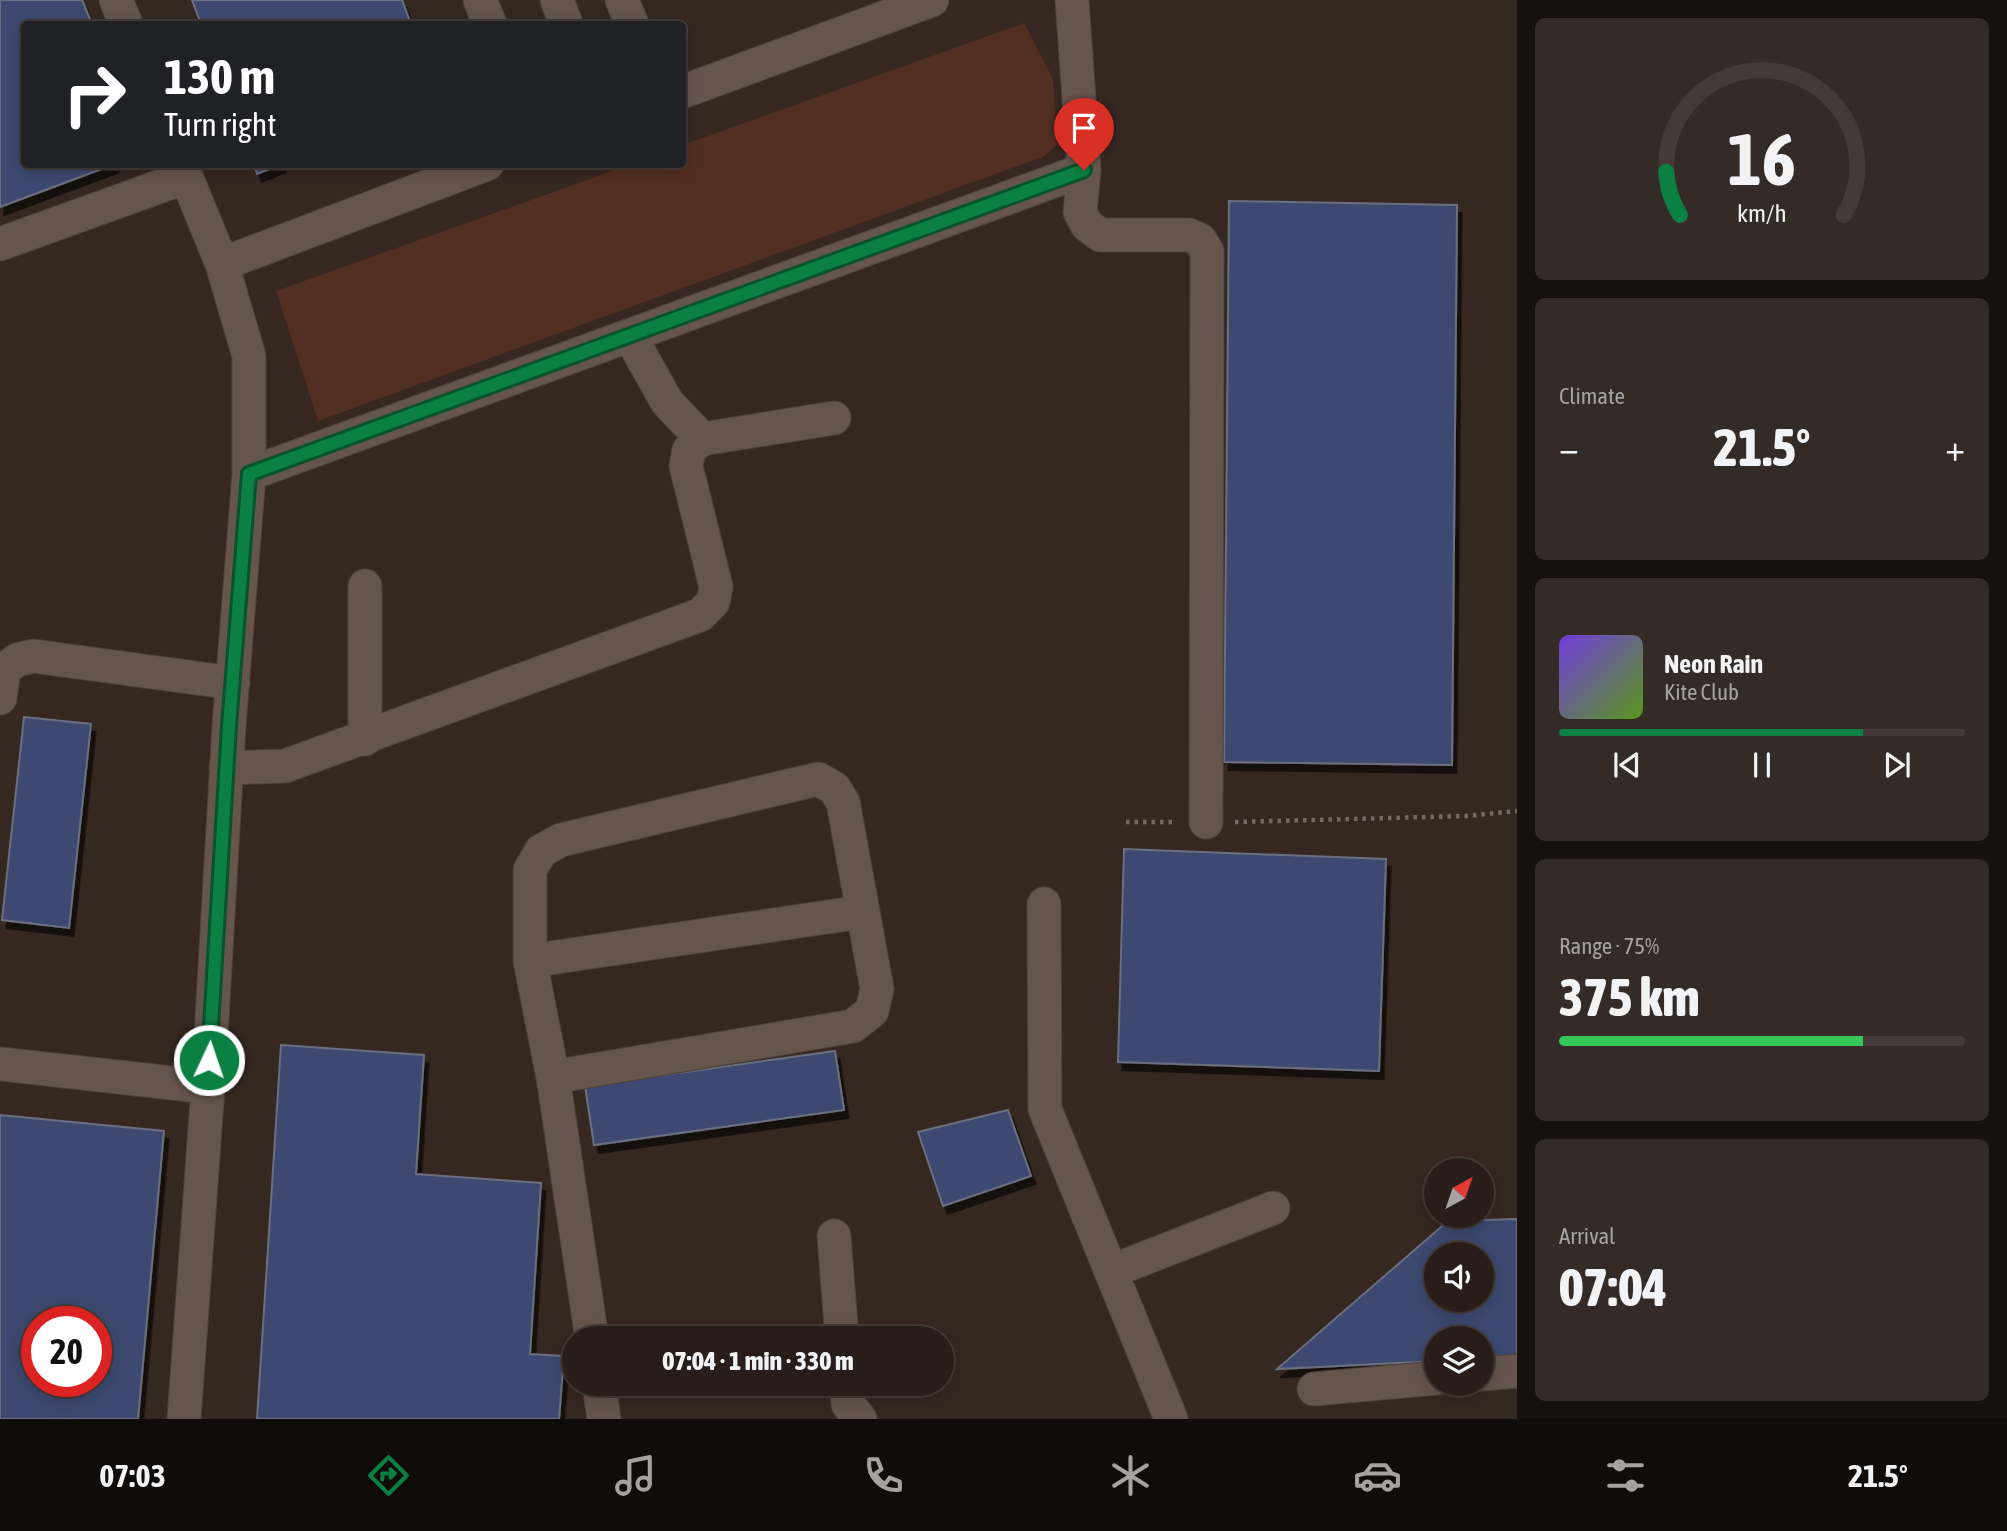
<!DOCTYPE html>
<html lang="en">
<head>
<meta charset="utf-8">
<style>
  :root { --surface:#281d19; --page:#342a26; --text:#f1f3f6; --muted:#a5a2a2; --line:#443b38; --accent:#0b8043 }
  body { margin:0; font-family:"Asap Condensed",sans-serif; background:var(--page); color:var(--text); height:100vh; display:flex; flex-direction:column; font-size:26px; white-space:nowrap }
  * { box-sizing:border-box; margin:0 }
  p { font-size:23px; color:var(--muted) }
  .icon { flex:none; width:38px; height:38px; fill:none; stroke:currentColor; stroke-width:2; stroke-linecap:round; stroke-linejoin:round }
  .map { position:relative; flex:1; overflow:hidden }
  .sheet { display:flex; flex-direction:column; gap:18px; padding:18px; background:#16100e; width:490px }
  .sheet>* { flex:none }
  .top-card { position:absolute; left:21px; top:21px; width:665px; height:147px; border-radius:7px; box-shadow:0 4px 18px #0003,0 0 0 2px var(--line); background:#202124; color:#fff; overflow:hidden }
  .needle { width:46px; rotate:40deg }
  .tools { position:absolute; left:1424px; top:1158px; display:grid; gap:14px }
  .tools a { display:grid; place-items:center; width:70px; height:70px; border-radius:50%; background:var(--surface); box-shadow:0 4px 18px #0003,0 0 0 2px var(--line); font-size:35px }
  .speed { position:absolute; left:21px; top:1306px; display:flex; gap:14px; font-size:35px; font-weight:700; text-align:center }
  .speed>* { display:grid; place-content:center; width:91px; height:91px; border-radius:50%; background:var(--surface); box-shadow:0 4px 18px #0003,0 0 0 2px var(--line); line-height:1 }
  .speed .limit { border:10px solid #d22; background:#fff; color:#111 }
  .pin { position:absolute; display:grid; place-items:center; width:60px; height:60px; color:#fff; margin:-72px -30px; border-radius:50% 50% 50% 0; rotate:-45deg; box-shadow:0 0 7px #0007 }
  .pin .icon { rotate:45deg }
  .me { position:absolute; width:77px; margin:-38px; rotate:3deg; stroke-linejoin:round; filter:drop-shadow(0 0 5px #0008) }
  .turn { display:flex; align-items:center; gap:24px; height:147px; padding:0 28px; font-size:32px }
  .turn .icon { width:91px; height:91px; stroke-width:2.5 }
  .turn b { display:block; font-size:49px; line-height:60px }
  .big { font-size:52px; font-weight:800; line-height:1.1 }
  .sheet .tile { flex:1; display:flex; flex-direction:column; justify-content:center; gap:10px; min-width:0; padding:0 24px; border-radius:10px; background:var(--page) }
  .sheet .dial { align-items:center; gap:0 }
  .dial svg { height:182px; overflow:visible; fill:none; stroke:var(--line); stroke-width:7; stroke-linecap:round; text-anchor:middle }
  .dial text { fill:var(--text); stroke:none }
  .song { display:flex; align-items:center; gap:21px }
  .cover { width:84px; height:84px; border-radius:10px; background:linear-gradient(135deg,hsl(260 70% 55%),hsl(90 70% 35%)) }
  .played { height:7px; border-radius:4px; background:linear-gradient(90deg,var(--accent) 75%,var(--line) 75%) }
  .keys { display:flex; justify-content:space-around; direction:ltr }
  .heat { display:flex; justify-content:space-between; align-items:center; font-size:38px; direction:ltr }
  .charge { height:10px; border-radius:5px; background:linear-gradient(90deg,#34c759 75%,var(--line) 0) }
  .trip { position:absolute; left:562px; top:1326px; width:392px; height:70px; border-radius:35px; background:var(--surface); box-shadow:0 4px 18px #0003,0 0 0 2px var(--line); font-weight:800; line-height:70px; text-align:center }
  .tab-bar { display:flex; height:112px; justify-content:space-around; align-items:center; background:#100c0a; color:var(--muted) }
  .tab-bar .icon { width:49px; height:49px }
  .tab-bar .on { color:var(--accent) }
  .tab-bar b { font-size:32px; color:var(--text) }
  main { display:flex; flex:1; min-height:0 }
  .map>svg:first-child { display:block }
  .grass { fill:#522f20 }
  .building { fill:#3e4870; stroke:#6a6f7f; stroke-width:2; fill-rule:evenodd; filter:url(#shadow) }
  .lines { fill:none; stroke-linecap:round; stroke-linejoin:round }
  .minor-casing { stroke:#4e423c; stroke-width:35 }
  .path { stroke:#766963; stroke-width:4.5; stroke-dasharray:3.5 5; stroke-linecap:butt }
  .minor { stroke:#66554d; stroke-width:33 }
  .route-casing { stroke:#07532c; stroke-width:18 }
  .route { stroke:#0b8043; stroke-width:12 }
</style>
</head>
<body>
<main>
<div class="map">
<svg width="1517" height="1419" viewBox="0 0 1517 1419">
  <defs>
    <filter id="shadow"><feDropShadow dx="4.5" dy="8" stdDeviation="0" flood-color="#0009"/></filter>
  </defs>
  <rect width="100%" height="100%" fill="#362721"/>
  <path class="grass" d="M1024,23L1053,79L1057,144L1045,156L318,421L276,291L629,165L682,164L683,145Z"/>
  <path class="building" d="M0,0H82L92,24H24V164H115L0,207Z
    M192,0H402L411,24H201Z
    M254,164H282L257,174Z
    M1229,201L1457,205L1452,765L1224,762Z
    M24,717L91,724L69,928L2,920Z
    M1124,849L1386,859L1379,1071L1118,1062Z
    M281,1045L424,1055L416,1174L541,1183L530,1354L564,1356L559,1419H257Z
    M835,1051L844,1110L594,1145L585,1086Z
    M1008,1110L1031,1176L943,1206L918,1132Z
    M0,1115L164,1131L138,1419H0ZM37,1321H96V1381H37Z
    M1517,1219V1358L1482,1359V1339H1437V1361L1277,1369L1448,1221ZM1437,1255H1482V1300H1437Z"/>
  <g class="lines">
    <g class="minor-casing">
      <path id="minor" d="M116,0L126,24
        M480,0L490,24
        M557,0L566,24
        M622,0L632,24
        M1072,0L1084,170L1080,212L1087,225L1100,235H1189L1200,240L1207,251L1206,822
        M682,92L932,0
        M181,164L222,264L249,356V474L229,726L208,1087L184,1419
        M0,244L186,177
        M222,264L487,164
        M630,336L667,402L702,439
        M249,474L1084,170
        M0,698L4,670L17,660L33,656L233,683
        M365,739V586
        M226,768L285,766L700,615L713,602L716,587L686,466L689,450L702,439L834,418
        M1044,904L1045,1109L1171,1419
        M530,961L861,912
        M0,1064L208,1087
        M553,1077L853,1026L872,1011L877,989L843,802L834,788L818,779L561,840L541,851L530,870V961L553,1077L592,1339
        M834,1236L842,1339
        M1112,1271L1273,1208
        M1482,1374L1517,1371
        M599,1384L604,1419
        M846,1384L848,1404L860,1419
        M1314,1389L1437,1378"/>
    </g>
    <path class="path" d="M1126,822H1177
      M1235,822L1466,816L1517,811"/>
    <use href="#minor" class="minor"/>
  </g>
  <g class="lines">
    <g class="route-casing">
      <path id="route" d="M209,1060L229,726L249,474L1084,170"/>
    </g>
    <use href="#route" class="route"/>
  </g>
</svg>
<div class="tools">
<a><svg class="needle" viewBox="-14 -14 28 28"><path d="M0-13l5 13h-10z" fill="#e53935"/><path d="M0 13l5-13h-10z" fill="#a5a2a2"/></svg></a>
<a><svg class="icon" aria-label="sound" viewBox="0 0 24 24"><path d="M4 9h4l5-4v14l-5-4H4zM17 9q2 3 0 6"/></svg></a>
<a><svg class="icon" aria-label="layers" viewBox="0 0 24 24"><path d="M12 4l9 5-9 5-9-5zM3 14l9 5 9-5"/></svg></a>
</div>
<div class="speed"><div class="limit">20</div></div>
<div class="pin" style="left:1084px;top:170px;background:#d93025"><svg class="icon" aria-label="arrive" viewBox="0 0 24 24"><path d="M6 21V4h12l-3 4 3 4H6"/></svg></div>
<svg class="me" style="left:209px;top:1060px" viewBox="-20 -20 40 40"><circle r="17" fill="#0b8043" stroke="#fff" stroke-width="3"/><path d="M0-11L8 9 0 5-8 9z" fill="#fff"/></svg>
<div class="trip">07:04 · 1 min · 330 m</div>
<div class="top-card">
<div class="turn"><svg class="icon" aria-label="right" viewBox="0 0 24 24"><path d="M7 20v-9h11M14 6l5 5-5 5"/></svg><div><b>130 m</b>Turn right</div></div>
</div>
</div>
<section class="sheet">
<div class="tile dial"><svg viewBox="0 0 100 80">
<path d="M14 69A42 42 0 1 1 86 69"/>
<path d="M14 69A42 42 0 0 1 8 50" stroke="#0b8043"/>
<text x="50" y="56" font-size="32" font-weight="700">16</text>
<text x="50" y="72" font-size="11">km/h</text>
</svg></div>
<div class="tile"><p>Climate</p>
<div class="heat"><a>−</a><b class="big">21.5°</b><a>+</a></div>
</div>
<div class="tile">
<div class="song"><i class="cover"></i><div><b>Neon Rain</b><p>Kite Club</p></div></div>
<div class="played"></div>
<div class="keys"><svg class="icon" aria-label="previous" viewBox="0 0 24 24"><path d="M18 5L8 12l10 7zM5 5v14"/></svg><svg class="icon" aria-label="pause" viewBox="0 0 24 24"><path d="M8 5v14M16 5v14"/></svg><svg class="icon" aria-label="next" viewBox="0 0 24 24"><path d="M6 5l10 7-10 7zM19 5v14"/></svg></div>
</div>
<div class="tile"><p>Range · 75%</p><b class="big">375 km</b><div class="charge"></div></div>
<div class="tile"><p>Arrival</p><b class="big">07:04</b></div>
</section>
</main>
<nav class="tab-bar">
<b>07:03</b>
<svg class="icon on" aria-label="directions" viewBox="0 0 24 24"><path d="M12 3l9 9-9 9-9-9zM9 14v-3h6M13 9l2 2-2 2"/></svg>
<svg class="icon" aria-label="music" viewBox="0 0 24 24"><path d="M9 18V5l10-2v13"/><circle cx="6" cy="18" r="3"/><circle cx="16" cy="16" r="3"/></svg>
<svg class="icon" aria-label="phone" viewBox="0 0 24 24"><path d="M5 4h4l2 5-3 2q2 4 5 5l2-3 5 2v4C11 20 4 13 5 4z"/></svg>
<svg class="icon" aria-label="climate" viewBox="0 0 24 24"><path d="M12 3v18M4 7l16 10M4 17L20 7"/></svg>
<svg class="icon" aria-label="car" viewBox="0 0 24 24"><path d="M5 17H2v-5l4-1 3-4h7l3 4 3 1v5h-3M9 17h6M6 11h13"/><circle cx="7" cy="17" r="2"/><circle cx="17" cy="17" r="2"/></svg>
<svg class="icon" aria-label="filters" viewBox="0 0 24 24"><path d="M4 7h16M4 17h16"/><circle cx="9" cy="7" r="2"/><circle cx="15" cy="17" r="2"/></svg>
<b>21.5°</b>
</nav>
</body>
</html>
